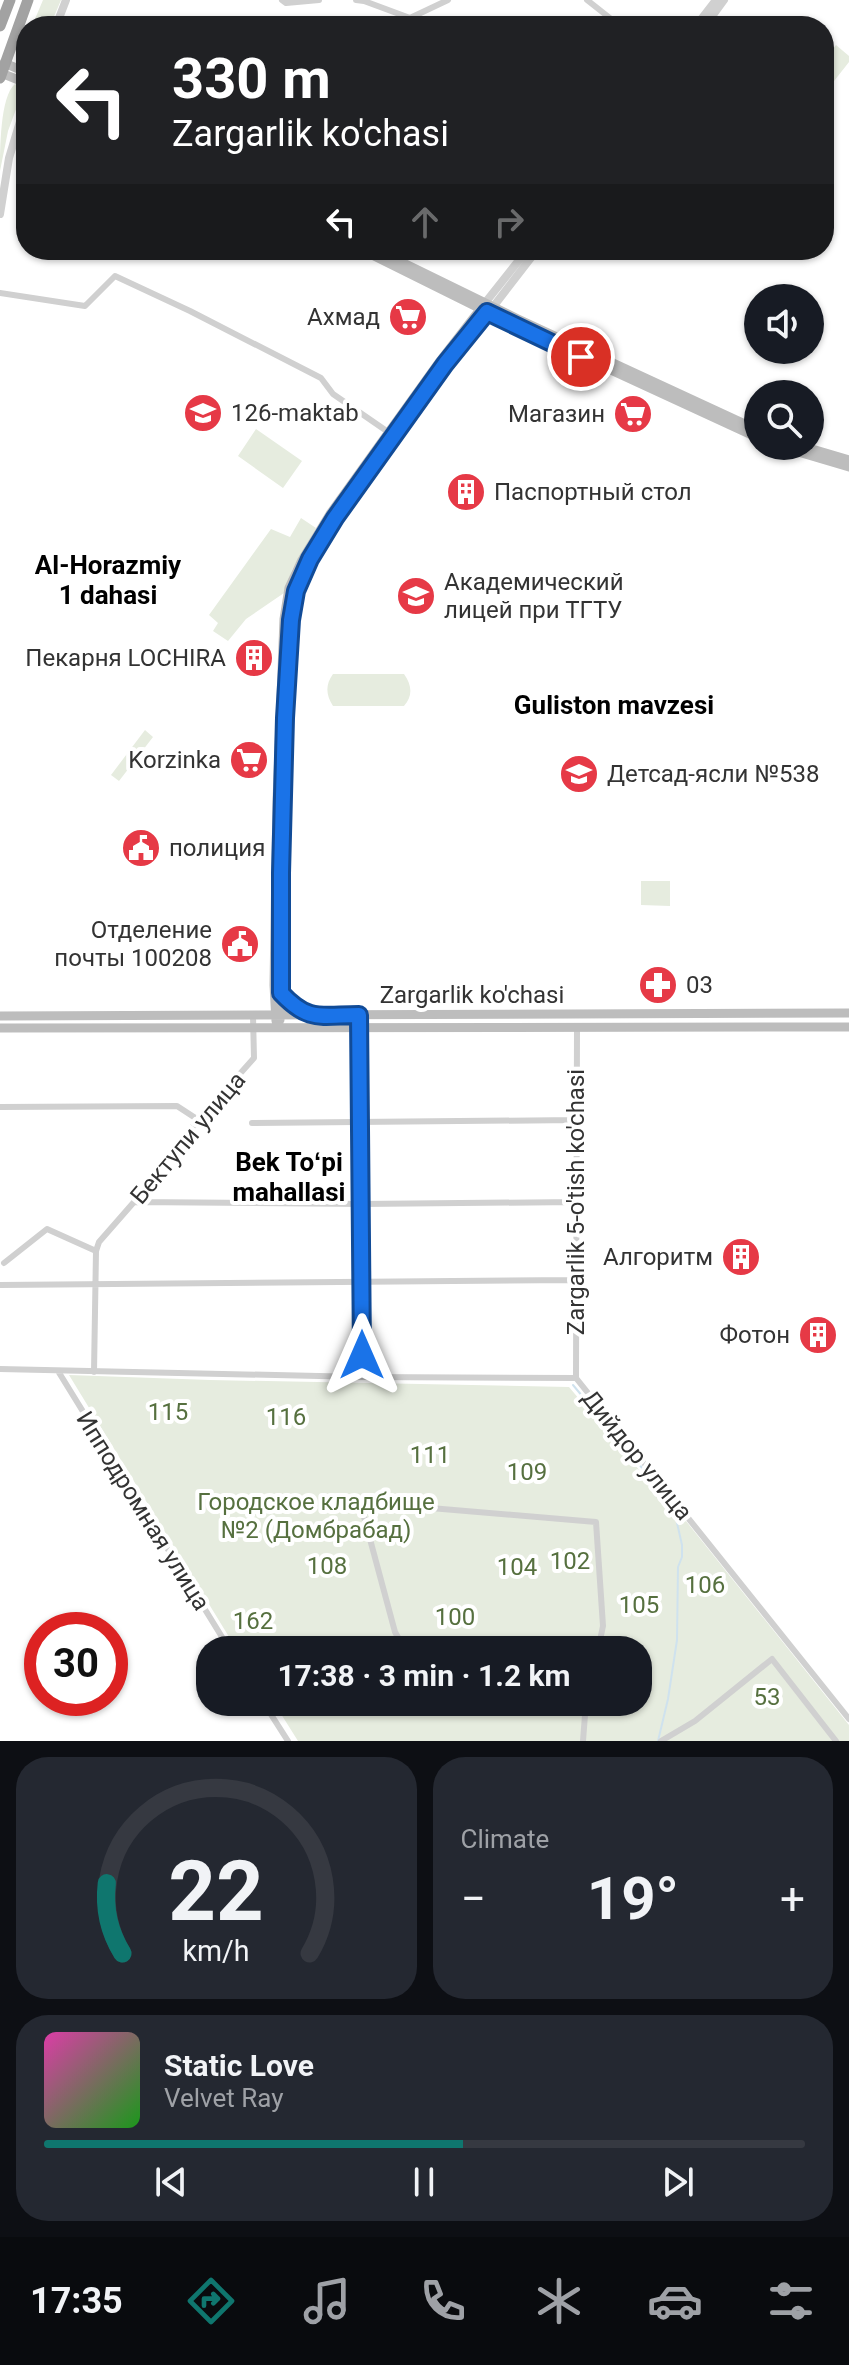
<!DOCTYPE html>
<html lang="en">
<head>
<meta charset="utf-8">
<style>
  :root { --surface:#171b24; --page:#242831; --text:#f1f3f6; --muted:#9ea1a6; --line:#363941; --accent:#0f766e }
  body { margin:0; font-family:Roboto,sans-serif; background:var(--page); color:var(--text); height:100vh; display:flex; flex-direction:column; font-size:30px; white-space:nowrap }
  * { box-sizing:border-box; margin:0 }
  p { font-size:26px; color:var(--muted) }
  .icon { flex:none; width:44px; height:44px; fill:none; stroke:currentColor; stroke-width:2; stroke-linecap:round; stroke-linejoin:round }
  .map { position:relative; height:1741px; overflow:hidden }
  .panel { display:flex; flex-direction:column; gap:16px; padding:16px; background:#0d0f14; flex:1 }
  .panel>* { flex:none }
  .top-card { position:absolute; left:16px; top:16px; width:818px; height:244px; border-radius:32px; box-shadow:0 2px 6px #0004; background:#202124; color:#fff; overflow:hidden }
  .tools { position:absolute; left:744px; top:284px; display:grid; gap:16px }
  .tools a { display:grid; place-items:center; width:80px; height:80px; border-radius:50%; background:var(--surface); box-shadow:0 2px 6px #0004; font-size:40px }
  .speed { position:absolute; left:24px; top:1612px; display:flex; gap:16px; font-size:40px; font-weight:700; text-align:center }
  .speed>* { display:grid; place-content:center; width:104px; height:104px; border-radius:50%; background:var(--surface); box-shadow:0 2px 6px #0004; line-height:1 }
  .speed .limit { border:12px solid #d22; background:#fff; color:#111 }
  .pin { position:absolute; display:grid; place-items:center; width:68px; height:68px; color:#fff; margin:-34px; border:4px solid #fff; border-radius:50%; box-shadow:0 2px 8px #0007 }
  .me { position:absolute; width:88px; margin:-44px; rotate:0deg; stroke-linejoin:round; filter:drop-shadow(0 0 6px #0008) }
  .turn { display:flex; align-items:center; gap:28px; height:168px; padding:0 24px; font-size:36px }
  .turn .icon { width:104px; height:104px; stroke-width:2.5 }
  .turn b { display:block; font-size:56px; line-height:68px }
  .lanes { display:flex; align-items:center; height:76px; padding:0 24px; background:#0003; justify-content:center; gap:40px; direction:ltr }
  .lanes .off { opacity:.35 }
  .big { font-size:60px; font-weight:700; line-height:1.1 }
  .panel .card { flex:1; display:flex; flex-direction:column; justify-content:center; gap:12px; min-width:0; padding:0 28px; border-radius:32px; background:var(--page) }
  .panel .dial { align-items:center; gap:0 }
  .dial svg { height:208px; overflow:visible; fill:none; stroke:var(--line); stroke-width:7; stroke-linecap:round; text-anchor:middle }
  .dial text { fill:var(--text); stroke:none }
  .song { display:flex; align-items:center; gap:24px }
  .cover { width:96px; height:96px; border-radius:12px; background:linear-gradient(135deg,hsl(320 70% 55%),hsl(120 70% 35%)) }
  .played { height:8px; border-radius:4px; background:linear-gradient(90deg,var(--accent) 55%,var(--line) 55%) }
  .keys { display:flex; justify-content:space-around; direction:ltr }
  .heat { display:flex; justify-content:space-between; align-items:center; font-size:44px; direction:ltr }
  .panel .tiles { flex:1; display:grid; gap:16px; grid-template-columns:1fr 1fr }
  .card:last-child { grid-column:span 2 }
  .trip { position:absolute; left:196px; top:1636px; width:456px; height:80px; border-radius:32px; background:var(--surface); box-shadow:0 2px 6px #0004; font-weight:700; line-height:80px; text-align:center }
  .tabs { display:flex; height:128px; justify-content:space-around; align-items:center; background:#090b0e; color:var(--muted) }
  .tabs .icon { width:56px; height:56px }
  .tabs .active { color:var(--accent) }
  .tabs b { font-size:36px; color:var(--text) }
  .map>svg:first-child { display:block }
  .green { fill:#e6ecdf }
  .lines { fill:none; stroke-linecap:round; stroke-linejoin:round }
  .stream { stroke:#cfe2ee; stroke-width:2 }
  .minor { stroke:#d0d0d0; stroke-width:6 }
  .tertiary { stroke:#d0d0d0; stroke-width:8 }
  .secondary { stroke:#bdbdbd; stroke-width:9 }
  .trunk { stroke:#a2a2a2; stroke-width:11 }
  .route-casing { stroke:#114b97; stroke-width:20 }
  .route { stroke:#1a73e8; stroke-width:14 }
  .labels { text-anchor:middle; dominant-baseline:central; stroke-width:8; stroke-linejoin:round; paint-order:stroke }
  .poi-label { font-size:24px; fill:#333; stroke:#fff; text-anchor:end }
  .street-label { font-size:24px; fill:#333; stroke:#fff }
  .park-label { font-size:24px; fill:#56703f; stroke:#fff }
  .neighbourhood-label { font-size:26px; font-weight:bold; fill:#000; stroke:#fff }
</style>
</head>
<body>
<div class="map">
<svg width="849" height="1741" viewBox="0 0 849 1741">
  <rect width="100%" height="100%" fill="#fff"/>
  <path class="green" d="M43,0H61L50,26H32Z
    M836,45L849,56V62L827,90L824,88V61Z
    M15,84L21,88L22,93L8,131L0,171C0,150 0,96 15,84Z
    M256,429L302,461L283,488L238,456Z
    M301,518L316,528L292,570L284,593L246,619L228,641L213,631L218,623L209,615L271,529L290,537Z
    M333,674H404C412,685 413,696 404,706H333C326,695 325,685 333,674Z
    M145,730L153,737L119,781L111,775Z
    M641,881H670V906L641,905Z
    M69,1375L210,1380L569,1387L668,1504L678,1511L849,1725V1741H298L276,1706H272L269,1702H638V1650H237Z"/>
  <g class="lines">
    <path class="stream" d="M573,1385L673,1505L682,1545V1557L678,1567L677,1640L668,1699L658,1741"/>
    <path class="minor" d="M282,0L286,3L319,0
      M356,0L364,1L410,18L448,0
      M587,0L620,26
      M0,293L85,306L115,276L190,311L321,378L333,394L391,434
      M359,1027L362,1355
      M0,1107L177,1106L200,1121
      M252,1123L576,1120
      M134,1202L362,1204L576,1202
      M4,1263L47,1229L96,1251
      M0,1285L575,1280
      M0,1369L362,1377L576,1378
      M58,1371L230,1650
      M94,1372L96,1251L99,1242L134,1202L172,1150L254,1058L253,1016
      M576,1378L849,1719
      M576,1378L577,1027
      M405,1650L395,1632L360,1502L596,1522L603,1626L598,1650
      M263,1702L288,1741
      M583,1741L586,1702
      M661,1741L695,1721L772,1659L836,1741"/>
    <path class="tertiary" d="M56,26L66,0
      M696,26L716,0
      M705,26L724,0
      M0,214L9,158L26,102
      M485,303L527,250
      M493,307L537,250"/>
    <path class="secondary" d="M4,63L26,72
      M1,73L26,83
      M362,250L507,322L758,438
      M377,250L518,319L758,430
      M778,446L849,467
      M802,446L849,460
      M350,496L445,364L493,307
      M288,673C291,619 291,590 320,542
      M281,993L307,1014
      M0,1016L849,1013
      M280,1020L281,964
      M276,1021L274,985L277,801L284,619L289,588L302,560L330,514L440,361L485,303
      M0,1028L849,1027"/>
    <path class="trunk" d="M0,26L10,0
      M0,78L28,0"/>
  </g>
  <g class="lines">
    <g class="route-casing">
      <path id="route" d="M362,1355L359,1015C321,1015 309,1023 281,993V873L285,718L291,620L296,591L310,559L335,518L445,364L487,312L581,357"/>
    </g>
    <use href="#route" class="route"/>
  </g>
  <defs>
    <g id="supermarket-disc" transform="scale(2)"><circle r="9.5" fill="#e63946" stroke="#fff"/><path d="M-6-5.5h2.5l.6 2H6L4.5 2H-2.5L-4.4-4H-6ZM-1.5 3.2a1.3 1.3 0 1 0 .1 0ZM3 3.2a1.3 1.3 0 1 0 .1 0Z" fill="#fff"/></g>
    <g id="school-disc" transform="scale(2)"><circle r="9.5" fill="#e63946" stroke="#fff"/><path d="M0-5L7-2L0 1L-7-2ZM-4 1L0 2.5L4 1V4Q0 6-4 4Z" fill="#fff"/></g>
    <g id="building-disc" transform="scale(2)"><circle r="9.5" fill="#e63946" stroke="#fff"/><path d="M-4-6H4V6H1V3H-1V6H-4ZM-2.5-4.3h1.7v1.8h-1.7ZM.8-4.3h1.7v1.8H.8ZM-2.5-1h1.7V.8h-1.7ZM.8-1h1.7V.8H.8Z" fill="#fff"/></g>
    <g id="university-disc" transform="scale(2)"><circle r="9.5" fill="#e63946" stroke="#fff"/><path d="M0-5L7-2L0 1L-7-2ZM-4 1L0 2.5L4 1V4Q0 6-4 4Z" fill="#fff"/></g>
    <g id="civic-disc" transform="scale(2)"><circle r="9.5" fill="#e63946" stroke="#fff"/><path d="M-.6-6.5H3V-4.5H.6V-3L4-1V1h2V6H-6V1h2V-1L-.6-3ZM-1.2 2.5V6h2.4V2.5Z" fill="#fff"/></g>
    <g id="pharmacy-disc" transform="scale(2)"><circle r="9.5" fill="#e63946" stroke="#fff"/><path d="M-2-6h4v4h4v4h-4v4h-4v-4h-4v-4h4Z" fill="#fff"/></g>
  </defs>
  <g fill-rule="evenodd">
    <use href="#supermarket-disc" x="408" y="317"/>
    <use href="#school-disc" x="203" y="413"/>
    <use href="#supermarket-disc" x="633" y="414"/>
    <use href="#building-disc" x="466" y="492"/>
    <use href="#university-disc" x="416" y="596"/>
    <use href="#building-disc" x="254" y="658"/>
    <use href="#supermarket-disc" x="249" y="760"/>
    <use href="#school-disc" x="579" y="774"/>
    <use href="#civic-disc" x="141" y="848"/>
    <use href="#civic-disc" x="240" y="944"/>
    <use href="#pharmacy-disc" x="658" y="985"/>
    <use href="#building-disc" x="741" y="1257"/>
    <use href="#building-disc" x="818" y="1335"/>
  </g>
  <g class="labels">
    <g class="poi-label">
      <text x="380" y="317">Ахмад</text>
      <text x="231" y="413" text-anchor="start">126-maktab</text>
      <text x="605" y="414">Магазин</text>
      <text x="494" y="492" text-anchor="start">Паспортный стол</text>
      <text x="444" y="582" text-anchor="start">Академический<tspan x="444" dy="28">лицей при ТГТУ</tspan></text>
      <text x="226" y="658">Пекарня LOCHIRA</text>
      <text x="221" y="760">Korzinka</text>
      <text x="607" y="774" text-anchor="start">Детсад-ясли №538</text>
      <text x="169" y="848" text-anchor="start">полиция</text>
      <text x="212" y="930">Отделение<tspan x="212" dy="28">почты 100208</tspan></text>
      <text x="686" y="985" text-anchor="start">03</text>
      <text x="713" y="1257">Алгоритм</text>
      <text x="790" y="1335">Фотон</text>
    </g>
    <g class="street-label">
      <text x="472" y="995">Zargarlik ko'chasi</text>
      <text transform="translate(188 1138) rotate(-50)">Бектупи улица</text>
      <text transform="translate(576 1202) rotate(-90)">Zargarlik 5-o'tish ko'chasi</text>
      <text transform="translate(637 1455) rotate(51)">Дийдор улица</text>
      <text transform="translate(143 1511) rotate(58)">Ипподромная улица</text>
    </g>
    <g class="park-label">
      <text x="168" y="1412">115</text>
      <text x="286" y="1417">116</text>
      <text x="430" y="1455">111</text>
      <text x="527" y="1472">109</text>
      <text x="316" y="1502">Городское кладбище<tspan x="316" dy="28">№2 (Домбрабад)</tspan></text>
      <text x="570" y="1561">102</text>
      <text x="327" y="1566">108</text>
      <text x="517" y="1567">104</text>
      <text x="705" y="1585">106</text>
      <text x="639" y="1605">105</text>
      <text x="455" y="1617">100</text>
      <text x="253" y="1621">162</text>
      <text x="767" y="1697">53</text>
    </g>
    <g class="neighbourhood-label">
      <text x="108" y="565">Al-Horazmiy<tspan x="108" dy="30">1 dahasi</tspan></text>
      <text x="614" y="705">Guliston mavzesi</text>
      <text x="289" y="1162">Bek Toʻpi<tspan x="289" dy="30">mahallasi</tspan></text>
    </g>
  </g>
</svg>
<div class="tools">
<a><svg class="icon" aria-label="sound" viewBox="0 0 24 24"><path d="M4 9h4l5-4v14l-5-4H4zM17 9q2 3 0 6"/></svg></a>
<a><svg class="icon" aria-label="search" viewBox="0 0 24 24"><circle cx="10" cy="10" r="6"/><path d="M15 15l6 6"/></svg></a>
</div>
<div class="speed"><div class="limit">30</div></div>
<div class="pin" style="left:581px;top:357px;background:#d93025"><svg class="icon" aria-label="arrive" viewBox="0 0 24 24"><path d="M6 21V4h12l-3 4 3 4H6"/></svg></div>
<svg class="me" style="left:362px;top:1355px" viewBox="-20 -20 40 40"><path d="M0-17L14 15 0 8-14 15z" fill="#1a73e8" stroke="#fff" stroke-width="4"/></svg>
<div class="trip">17:38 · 3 min · 1.2 km</div>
<div class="top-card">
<div class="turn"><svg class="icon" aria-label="left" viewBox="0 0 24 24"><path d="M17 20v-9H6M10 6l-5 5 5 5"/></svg><div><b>330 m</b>Zargarlik ko'chasi</div></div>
<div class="lanes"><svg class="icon" aria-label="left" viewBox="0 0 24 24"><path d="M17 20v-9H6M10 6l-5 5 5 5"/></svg><svg class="icon off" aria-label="ahead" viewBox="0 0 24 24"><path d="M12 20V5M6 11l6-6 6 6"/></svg><svg class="icon off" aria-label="right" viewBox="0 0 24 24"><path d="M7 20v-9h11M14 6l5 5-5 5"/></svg></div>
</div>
</div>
<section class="panel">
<div class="tiles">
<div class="card dial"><svg viewBox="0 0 100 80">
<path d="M14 69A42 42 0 1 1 86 69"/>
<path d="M14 69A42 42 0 0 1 8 42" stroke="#0f766e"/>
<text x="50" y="56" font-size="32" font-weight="700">22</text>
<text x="50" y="72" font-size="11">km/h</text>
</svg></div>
<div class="card"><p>Climate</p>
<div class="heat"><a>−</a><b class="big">19°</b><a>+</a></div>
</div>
<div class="card">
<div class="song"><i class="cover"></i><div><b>Static Love</b><p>Velvet Ray</p></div></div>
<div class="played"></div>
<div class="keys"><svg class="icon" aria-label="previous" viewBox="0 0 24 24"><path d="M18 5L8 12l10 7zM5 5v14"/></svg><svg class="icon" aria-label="pause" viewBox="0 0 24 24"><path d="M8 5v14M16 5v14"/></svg><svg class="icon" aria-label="next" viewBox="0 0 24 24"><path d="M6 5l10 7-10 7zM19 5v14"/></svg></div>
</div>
</div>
</section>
<nav class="tabs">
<b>17:35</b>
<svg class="icon active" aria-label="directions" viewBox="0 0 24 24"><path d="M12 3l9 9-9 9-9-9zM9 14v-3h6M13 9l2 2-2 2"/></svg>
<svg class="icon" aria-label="music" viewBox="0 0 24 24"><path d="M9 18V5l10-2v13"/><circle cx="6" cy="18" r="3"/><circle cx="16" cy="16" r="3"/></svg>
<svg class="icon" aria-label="phone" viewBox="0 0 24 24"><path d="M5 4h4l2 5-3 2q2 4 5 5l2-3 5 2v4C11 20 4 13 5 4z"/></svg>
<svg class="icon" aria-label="climate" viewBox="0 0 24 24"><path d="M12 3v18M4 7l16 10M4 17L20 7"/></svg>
<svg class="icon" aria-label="car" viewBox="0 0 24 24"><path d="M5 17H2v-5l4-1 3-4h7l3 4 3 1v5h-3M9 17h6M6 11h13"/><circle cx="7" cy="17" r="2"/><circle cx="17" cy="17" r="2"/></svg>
<svg class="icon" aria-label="filters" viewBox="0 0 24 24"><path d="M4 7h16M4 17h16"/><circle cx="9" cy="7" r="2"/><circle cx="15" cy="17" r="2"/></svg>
</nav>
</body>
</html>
